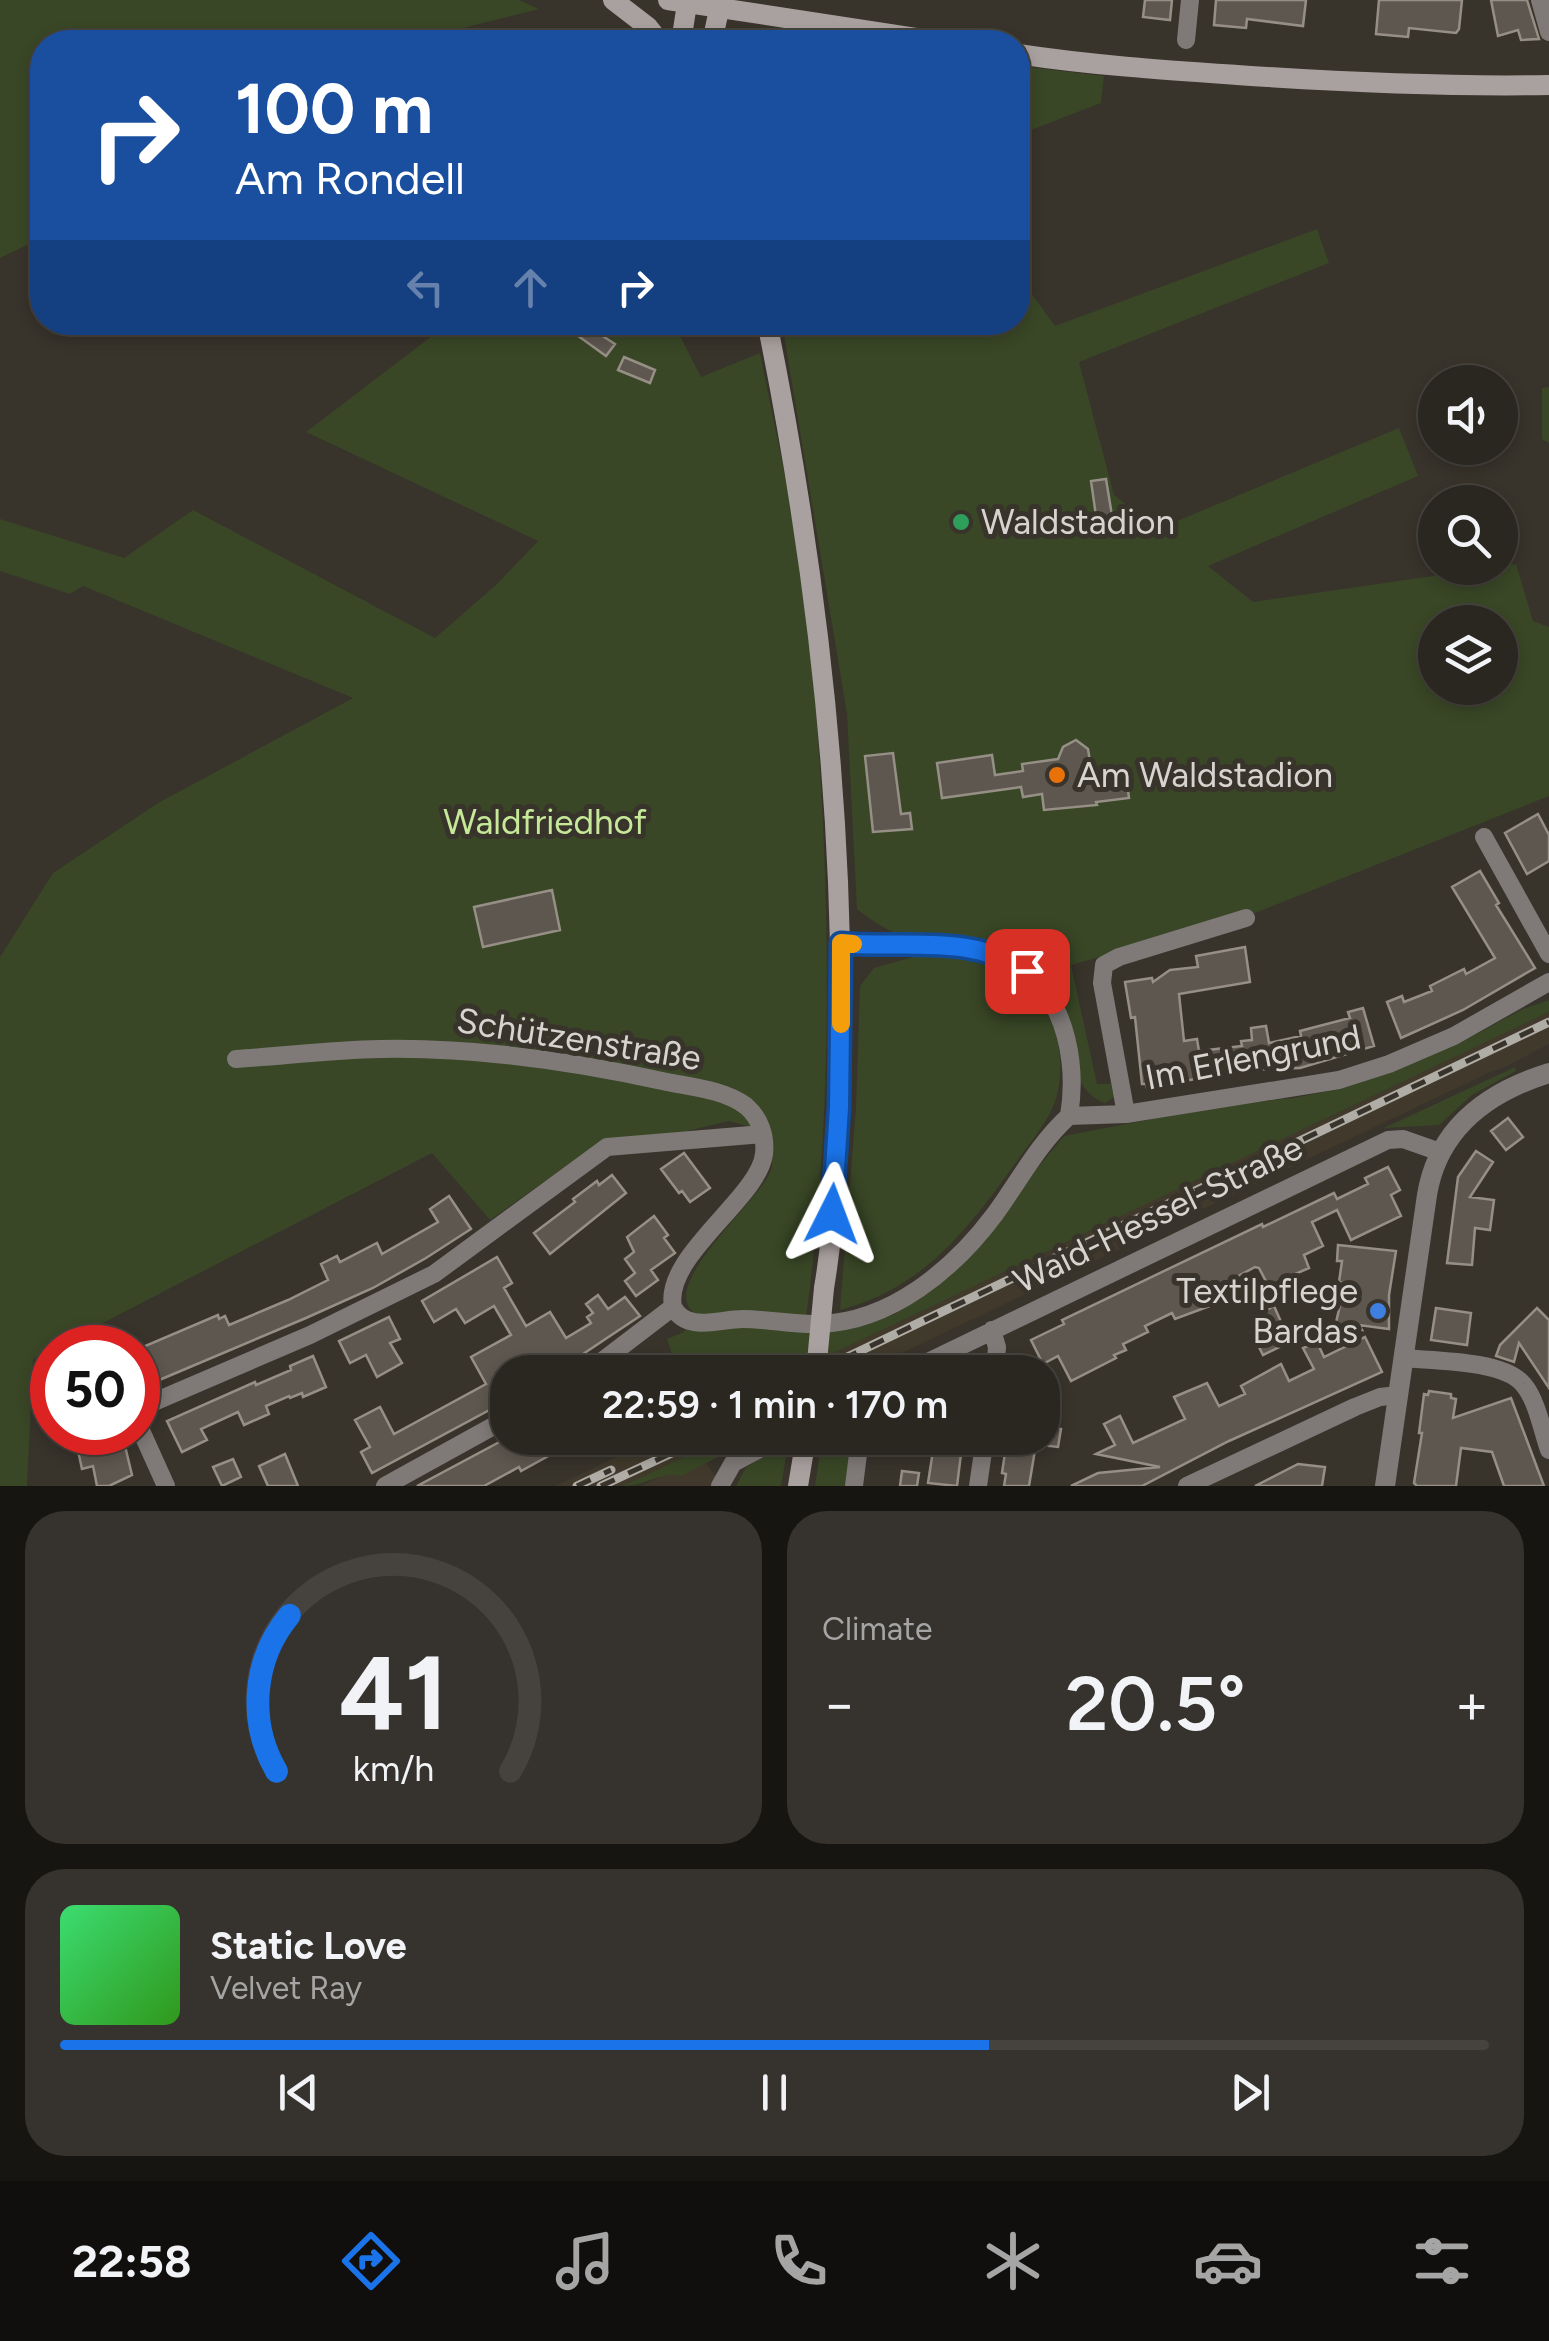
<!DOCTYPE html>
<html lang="en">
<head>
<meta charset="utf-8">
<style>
  :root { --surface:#2a2620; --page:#36322d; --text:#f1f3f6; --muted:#a5a5a5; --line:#46433e; --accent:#1a73e8 }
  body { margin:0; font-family:Figtree,sans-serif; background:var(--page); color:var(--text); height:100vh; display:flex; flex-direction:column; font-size:38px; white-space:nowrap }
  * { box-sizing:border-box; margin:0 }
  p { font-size:32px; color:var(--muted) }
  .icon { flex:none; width:55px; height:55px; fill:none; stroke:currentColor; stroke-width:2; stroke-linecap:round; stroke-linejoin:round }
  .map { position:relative; height:1486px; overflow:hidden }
  .drawer { display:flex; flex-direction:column; gap:25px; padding:25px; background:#171512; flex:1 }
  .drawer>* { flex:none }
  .top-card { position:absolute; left:30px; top:30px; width:1000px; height:305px; border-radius:40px; box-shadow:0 5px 15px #0003,0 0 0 2px var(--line); background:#1a4fa0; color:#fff; overflow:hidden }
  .fabs { position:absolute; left:1418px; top:365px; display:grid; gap:20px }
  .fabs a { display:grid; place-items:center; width:100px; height:100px; border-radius:50%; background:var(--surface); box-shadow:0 5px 15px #0003,0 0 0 2px var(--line); font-size:50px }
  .speed { position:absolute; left:30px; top:1325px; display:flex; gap:20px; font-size:50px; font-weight:700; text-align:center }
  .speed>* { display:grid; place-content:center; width:130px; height:130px; border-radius:50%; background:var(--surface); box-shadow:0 5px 15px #0003,0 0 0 2px var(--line); line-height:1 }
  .speed .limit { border:15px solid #d22; background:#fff; color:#111 }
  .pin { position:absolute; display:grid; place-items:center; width:85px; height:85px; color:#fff; margin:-42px; border-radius:20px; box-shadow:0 5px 15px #0006 }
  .me { position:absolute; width:110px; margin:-55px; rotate:3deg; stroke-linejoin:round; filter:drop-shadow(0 0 8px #0008) }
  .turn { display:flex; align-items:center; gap:35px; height:210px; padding:0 40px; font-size:45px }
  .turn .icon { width:130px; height:130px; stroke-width:2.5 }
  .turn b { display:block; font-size:70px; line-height:85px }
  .lanes { display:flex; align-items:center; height:95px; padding:0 40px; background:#0003; justify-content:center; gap:50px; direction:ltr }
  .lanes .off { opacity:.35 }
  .big { font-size:75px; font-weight:600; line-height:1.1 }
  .drawer .card { flex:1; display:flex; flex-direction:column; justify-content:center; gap:15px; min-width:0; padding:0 35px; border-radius:40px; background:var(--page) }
  .drawer .dial { align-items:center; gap:0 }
  .dial svg { height:260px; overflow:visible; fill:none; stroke:var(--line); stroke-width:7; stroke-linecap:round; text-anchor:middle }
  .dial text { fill:var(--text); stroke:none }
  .song { display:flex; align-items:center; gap:30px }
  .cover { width:120px; height:120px; border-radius:15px; background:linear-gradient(135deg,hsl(140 70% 55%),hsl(110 70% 35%)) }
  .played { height:10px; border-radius:5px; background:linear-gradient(90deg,var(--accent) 65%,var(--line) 65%) }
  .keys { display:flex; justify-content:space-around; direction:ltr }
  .heat { display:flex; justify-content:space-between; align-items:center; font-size:55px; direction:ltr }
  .drawer .tiles { flex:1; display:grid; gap:25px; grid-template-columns:1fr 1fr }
  .card:last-child { grid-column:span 2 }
  .trip { position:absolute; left:490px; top:1355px; width:570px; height:100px; border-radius:40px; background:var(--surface); box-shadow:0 5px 15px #0003,0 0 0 2px var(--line); font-weight:600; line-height:100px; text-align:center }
  .dock { display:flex; height:160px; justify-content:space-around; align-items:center; background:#110f0d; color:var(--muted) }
  .dock .icon { width:70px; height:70px }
  .dock .on { color:var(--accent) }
  .dock b { font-size:45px; color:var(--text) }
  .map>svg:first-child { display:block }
  .built { fill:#413a2c }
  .green { fill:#394726; fill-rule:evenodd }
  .building { fill:#5e574f; stroke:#968f86; stroke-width:2.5 }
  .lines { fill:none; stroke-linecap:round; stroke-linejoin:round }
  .minor { stroke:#7f7a78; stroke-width:18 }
  .tertiary { stroke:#7f7a78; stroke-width:20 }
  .secondary { stroke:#a9a19f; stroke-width:20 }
  .rail-casing { stroke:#b0ada7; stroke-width:9 }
  .rail { stroke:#38332b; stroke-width:5; stroke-dasharray:15; stroke-linecap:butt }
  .secondary-bridge { stroke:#a9a19f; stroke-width:20 }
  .route-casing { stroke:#114b97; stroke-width:25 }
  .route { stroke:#1a73e8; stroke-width:18 }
  .slow { stroke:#f59e0b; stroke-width:18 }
  .leisure-dot { fill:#2e9e5b; stroke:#38332b; stroke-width:4 }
  .food-dot { fill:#e8710a; stroke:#38332b; stroke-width:4 }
  .shop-dot { fill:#3f7fe0; stroke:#38332b; stroke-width:4 }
  .labels { text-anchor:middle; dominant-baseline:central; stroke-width:10; stroke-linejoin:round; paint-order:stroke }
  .poi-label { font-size:35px; fill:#d7d4cf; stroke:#38332b; text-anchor:start }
  .park-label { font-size:35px; fill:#c6e899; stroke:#38332b }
  .street-label { font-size:35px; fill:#d7d4cf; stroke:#38332b }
</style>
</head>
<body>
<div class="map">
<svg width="1549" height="1486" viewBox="0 0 1549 1486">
  <rect width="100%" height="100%" fill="#38332b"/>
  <path class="built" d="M1549,1012V1044L1503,1068L1490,1072L862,1372H794Z
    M657,1438L739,1440L719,1450L714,1443L623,1486H555Z
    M706,1463L722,1486H641L668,1473L681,1475Z"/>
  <path class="green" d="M0,0H519L539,9L463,28L429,42H42V238L0,258Z
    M1018,66L1104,76L1101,103L1018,135Z
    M1317,229L1329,263L1079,362L1114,495L1158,529L1399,428L1418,476L1208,566L1253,602L1516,564L1533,621L1549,627V796L1250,915L1071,965L1097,1084H1111L1114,1097L1105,1103C1067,1090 1075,1040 1065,1009C1059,993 1046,978 1034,966C1004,937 966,937 926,935C917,935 905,936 896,933C881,927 870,919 857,909L847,714L782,323L1018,322V275L1055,326ZM1435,622H1500V688H1435Z
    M673,322L701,377L760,353C777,439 797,526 807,614C831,843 837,1104 804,1332L874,1321L895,1314L943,1281L1064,1136L1225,1105L1293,1098L1340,1089L1392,1072L1458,1044L1523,1009L1549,1000V1012L794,1372H678L667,1339L684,1332L692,1311C661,1282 761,1199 771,1170C774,1161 771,1149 771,1139L751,1127L729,1121L579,1157L490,1220L432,1153L33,1359L27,1486H0V957L53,873L158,803L353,698L83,586L70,594L0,571V519L124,558L193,510L435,638L496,585L538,541L306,432L449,323Z
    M1549,387V443L1542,439V388Z
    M916,956C939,955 963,953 985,960C1041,978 1071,1039 1057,1095C1051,1119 1031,1141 1017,1161C969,1228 924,1288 840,1310L856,1107L860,986L874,968Z
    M1515,1067L1516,1071L1472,1095L1439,1125L1384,1128Z
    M737,1438H755L681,1476C659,1471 648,1486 623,1486L715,1442L719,1450L738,1440Z
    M822,1438H855L849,1486H815Z
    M774,1450L787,1451L781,1486H736L746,1467Z"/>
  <path class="building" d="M1145,0H1172L1170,20L1143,17Z
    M1216,0H1306L1303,26L1247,19L1246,28L1214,25Z
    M1379,0H1462L1459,29L1456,33L1409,28L1408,37L1376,34Z
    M1491,0H1527L1539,39L1521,40L1518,30L1498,36Z
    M581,322L615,344L606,356L574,333Z
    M624,357L655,370L650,383L618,370Z
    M1106,479L1114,528L1098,530L1091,481Z
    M1076,740L1088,749L1091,767L1097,769L1093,778L1126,774L1129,798L1096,802L1097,805L1044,810L1042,794L1023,797L1021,787L942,798L937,763L992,755L995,775L1023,771L1022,764L1058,759L1063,747Z
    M893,753L901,814L910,813L912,829L873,832L865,756Z
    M1538,814L1549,835V861L1527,874L1505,833Z
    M1480,871L1499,903L1496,905L1535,968L1463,1010L1401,1038L1387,1002L1402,996L1404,1002L1432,991L1430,986L1464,969L1466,974L1495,958L1452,887Z
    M552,890L560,930L483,947L474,907Z
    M1245,947L1250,982L1179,994L1184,1041L1197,1039L1199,1051L1242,1046L1241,1041L1252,1040L1251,1028L1266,1026L1269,1043L1301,1036L1300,1031L1350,1018L1348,1012L1363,1008L1374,1046L1300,1068L1244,1070L1147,1088L1146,1084H1142L1135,1017L1131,1018L1125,982L1152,978L1153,982L1170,970L1198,967L1196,956Z
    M1508,1118L1523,1137L1506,1150L1491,1131Z
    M1476,1151L1493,1162L1470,1197L1494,1200L1490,1230L1475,1228L1472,1265L1447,1263L1458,1177Z
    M684,1153L710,1188L690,1202L682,1191L679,1193L661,1169Z
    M1388,1167L1400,1190L1391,1195L1401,1216L1351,1240L1337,1210L1312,1222L1323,1246L1304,1255L1309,1268L1286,1278L1287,1281L1270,1289L1259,1268L1255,1267L1220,1286L1226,1300L1175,1319L1172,1313L1145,1326L1148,1332L1123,1344L1126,1350L1114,1355L1116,1358L1071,1381L1058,1356L1043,1364L1031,1340L1064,1324L1062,1320L1262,1224L1263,1227L1334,1193L1337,1199L1368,1184L1365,1178Z
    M612,1175L626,1193L550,1254L534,1233L575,1202L573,1199L597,1181L599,1185Z
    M449,1196L471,1229L426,1258L373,1288L306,1318L138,1389V1349L218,1315L219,1319L225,1316L229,1325L288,1300L328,1280L321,1264L337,1256L340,1262L377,1243L382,1254L438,1222L430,1209Z
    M654,1216L668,1235L664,1238L675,1253L651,1270L658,1280L636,1296L625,1281L635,1273L625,1259L634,1252L627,1237Z
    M1338,1245L1396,1251L1389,1295V1329L1359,1325L1362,1330L1335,1327L1345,1283L1339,1282L1342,1261H1337Z
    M497,1257L512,1283L504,1288L526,1326L550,1312L566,1338L591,1323L587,1317L593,1313L586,1304L598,1295L608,1309L625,1297L640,1316L556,1372H508V1400L372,1473L361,1452L370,1447L355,1420L380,1407L394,1434L486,1384L471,1357L511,1335L494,1306L465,1323L456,1309L434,1322L422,1301Z
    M1274,1306L1290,1342L1263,1355L1252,1333L1261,1328L1255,1316Z
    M1436,1308L1471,1313L1467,1345L1431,1340Z
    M1537,1308L1549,1320V1388L1519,1343L1514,1362L1496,1356L1500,1345Z
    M389,1317L400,1339L390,1343L402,1363L377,1377L366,1355L350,1363L339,1341Z
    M1365,1337L1382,1372L1229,1441L1142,1486H1071L1098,1473L1160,1467L1096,1454L1115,1445L1104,1424L1120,1416L1133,1443L1185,1419L1174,1397L1207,1383L1219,1406L1245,1394L1241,1386L1281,1364L1289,1381L1314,1369L1303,1348L1317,1342L1324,1357Z
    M313,1356L326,1387L303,1397L302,1393L290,1398L289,1396L266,1406L269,1414L244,1425L238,1412L201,1429L207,1440L182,1452L167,1421L255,1382L256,1385L291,1370L290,1366Z
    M648,1356L657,1372H618Z
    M1429,1391L1451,1394V1398L1456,1399L1453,1418L1511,1398L1544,1486H1504L1492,1452L1461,1448L1456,1486H1417L1414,1483L1422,1433H1419L1424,1394L1428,1395Z
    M1043,1426L1061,1429L1058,1447L1040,1445Z
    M74,1432H114L118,1448L125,1446L132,1475L109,1486H97L93,1466L82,1469Z
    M507,1438H581L521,1471L519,1467L484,1486H417Z
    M935,1438H963L957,1486L928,1483Z
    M1006,1446L1035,1450L1029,1486H1004L1006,1474L1002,1473Z
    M285,1454L298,1486H268L259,1466Z
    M233,1459L241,1477L222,1486L213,1467Z
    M1298,1464L1325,1467L1322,1486H1255Z
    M902,1471L919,1473L917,1486H900Z"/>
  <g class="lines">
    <path class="minor" d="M1540,0L1549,32
      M1186,40L1190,0
      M1484,837L1549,954
      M841,943C885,947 930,941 973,948C1054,959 1081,1045 1069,1116
      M236,1059C284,1056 331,1050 380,1049C476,1047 572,1061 667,1082C692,1087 725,1090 746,1106C760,1118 766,1136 764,1154C759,1198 663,1256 673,1307
      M1126,1114L1102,983L1104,965L1119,957L1246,918
      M1069,1116L1126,1114L1339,1080L1389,1064L1454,1036L1549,982
      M673,1307C687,1333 719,1319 743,1319C768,1319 794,1325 819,1324C891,1322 954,1269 995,1214C1019,1181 1038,1144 1069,1116
      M992,1330L997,1347L995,1372
      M1403,1358C1435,1361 1503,1360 1523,1384C1537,1400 1542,1430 1549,1450
      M588,1372L673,1307
      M907,1372L1388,1140L1403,1139L1440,1152
      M138,1416L140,1408L310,1335L434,1274L607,1147L763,1134
      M138,1424L166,1486
      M385,1486L508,1418
      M720,1486L733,1463L780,1438
      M854,1486L860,1438
      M978,1486L985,1438
      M1187,1486L1355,1407L1380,1397L1398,1395"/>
    <path class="tertiary" d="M1385,1486L1427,1195C1438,1128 1488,1092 1549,1073"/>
    <path class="secondary" d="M613,0L648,27L660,42
      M668,0L942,42
      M681,42L687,4
      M712,42L719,10
      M1018,54C1090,65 1164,70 1237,75C1341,82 1445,87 1549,85
      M767,322C816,564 845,807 840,1054C838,1131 837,1211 824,1288
      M798,1486L806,1438"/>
    <g class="rail-casing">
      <path id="rail" d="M816,1372L1549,1022
        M577,1486L611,1470
        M601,1486L704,1438"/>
    </g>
    <use href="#rail" class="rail"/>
    <path class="secondary-bridge" d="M816,1372L824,1288"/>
  </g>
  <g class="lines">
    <g class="route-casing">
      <path id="route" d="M832,1214L839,1108L841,943C903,949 973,933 1027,971"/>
    </g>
    <use href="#route" class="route"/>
    <path class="slow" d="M841,1024V943L853,944"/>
  </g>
  <circle class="leisure-dot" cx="961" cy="522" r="10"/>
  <circle class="food-dot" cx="1057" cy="775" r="10"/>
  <circle class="shop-dot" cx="1378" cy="1311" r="10"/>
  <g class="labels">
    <g class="poi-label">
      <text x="981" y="522">Waldstadion</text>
      <text x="1077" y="775">Am Waldstadion</text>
      <text x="1358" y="1291" text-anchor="end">Textilpflege<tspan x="1358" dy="40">Bardas</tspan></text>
    </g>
    <g class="park-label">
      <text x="545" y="822">Waldfriedhof</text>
    </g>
    <g class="street-label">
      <text transform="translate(579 1039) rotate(9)">Schützenstraße</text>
      <text transform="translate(1253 1057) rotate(-11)">Im Erlengrund</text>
      <text transform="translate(1158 1214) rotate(-26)">Waid-Hessel-Straße</text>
    </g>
  </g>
</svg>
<div class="fabs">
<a><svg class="icon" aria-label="sound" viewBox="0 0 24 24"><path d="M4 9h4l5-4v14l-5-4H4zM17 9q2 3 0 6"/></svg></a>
<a><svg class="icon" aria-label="search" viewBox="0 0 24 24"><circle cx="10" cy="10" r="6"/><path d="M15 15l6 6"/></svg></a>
<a><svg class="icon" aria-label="layers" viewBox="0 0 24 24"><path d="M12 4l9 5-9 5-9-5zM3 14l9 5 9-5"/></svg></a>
</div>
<div class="speed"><div class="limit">50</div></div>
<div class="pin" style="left:1027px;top:971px;background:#d93025"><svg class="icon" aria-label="arrive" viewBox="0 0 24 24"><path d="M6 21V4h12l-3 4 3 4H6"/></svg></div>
<svg class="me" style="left:832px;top:1214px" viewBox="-20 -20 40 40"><path d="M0-17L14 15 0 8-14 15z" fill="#1a73e8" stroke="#fff" stroke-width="4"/></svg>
<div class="trip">22:59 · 1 min · 170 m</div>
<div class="top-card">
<div class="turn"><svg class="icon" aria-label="right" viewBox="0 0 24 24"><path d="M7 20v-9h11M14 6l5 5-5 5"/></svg><div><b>100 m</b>Am Rondell</div></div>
<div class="lanes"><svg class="icon off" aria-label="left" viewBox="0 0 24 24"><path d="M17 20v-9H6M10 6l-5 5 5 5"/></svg><svg class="icon off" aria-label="ahead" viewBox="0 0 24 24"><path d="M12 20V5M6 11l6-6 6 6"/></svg><svg class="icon" aria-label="right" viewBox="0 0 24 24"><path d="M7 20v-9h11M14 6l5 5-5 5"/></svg></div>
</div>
</div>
<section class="drawer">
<div class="tiles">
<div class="card dial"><svg viewBox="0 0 100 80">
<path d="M14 69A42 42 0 1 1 86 69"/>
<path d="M14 69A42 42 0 0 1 18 21" stroke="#1a73e8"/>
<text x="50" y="56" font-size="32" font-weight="700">41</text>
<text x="50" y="72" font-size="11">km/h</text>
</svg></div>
<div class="card"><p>Climate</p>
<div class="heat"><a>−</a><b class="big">20.5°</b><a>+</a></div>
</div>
<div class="card">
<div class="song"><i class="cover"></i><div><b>Static Love</b><p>Velvet Ray</p></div></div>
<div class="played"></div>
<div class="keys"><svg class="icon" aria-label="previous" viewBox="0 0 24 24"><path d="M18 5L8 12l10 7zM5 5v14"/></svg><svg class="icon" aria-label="pause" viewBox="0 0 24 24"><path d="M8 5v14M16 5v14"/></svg><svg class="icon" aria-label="next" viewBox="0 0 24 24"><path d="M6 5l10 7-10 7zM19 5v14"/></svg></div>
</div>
</div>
</section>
<nav class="dock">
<b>22:58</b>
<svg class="icon on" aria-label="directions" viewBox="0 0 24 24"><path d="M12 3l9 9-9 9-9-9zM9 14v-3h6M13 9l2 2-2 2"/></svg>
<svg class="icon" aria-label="music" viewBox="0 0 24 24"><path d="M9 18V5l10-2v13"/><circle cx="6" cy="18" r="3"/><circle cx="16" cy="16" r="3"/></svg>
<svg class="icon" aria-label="phone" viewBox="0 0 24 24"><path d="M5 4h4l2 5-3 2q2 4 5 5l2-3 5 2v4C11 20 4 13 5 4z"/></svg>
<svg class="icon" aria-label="climate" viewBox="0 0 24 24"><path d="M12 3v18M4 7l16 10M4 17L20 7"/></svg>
<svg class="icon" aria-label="car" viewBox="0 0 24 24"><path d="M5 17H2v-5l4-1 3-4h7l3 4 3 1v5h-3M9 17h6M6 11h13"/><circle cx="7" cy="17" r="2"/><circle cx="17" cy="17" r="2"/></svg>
<svg class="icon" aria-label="filters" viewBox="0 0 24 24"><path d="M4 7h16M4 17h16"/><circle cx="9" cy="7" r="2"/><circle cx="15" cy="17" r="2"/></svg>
</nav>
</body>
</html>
